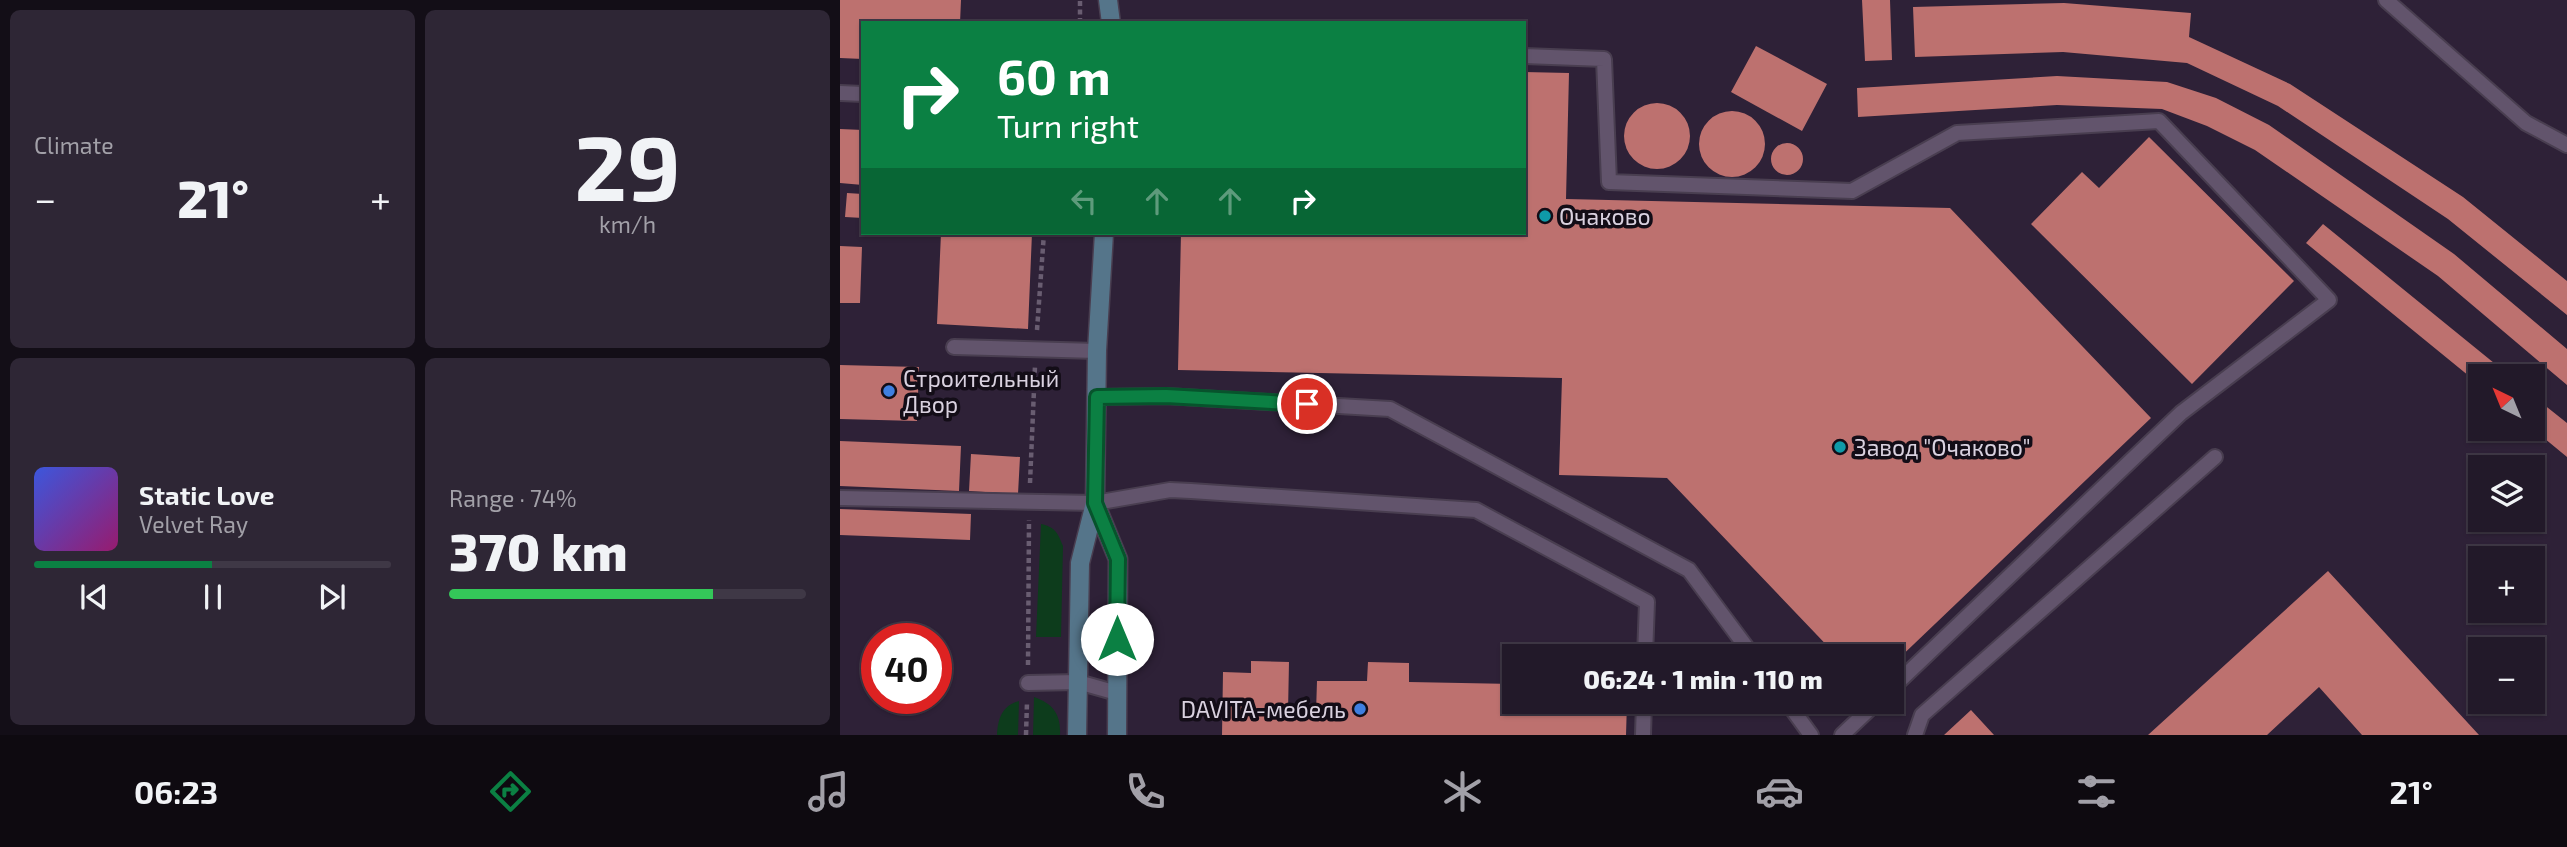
<!DOCTYPE html>
<html lang="en">
<head>
<meta charset="utf-8">
<style>
  :root { --surface:#221929; --page:#2e2635; --text:#f1f3f6; --muted:#a2a0a8; --line:#3f3846; --accent:#0b8043 }
  body { margin:0; font-family:"Exo 2",sans-serif; background:var(--page); color:var(--text); height:100vh; display:flex; flex-direction:column; font-size:26px; white-space:nowrap }
  * { box-sizing:border-box; margin:0 }
  p { font-size:23px; color:var(--muted) }
  .icon { flex:none; width:38px; height:38px; fill:none; stroke:currentColor; stroke-width:2; stroke-linecap:round; stroke-linejoin:round }
  .map { position:relative; flex:1; overflow:hidden }
  .drawer { display:flex; flex-direction:column; gap:10px; padding:10px; background:#130e17; width:840px }
  .drawer>* { flex:none }
  .guide { position:absolute; left:21px; top:21px; width:665px; height:214px; border-radius:0px; box-shadow:0 2px 5px #0004,0 0 0 2px var(--line); background:#0b8043; color:#fff; overflow:hidden }
  .needle { width:46px; rotate:317deg }
  .controls { position:absolute; left:1628px; top:364px; display:grid; gap:14px }
  .controls a { display:grid; place-items:center; width:77px; height:77px; border-radius:0px; background:var(--surface); box-shadow:0 2px 5px #0004,0 0 0 2px var(--line); font-size:35px }
  .speed { position:absolute; left:21px; top:623px; display:flex; gap:14px; font-size:35px; font-weight:700; text-align:center }
  .speed>* { display:grid; place-content:center; width:91px; height:91px; border-radius:50%; background:var(--surface); box-shadow:0 2px 5px #0004,0 0 0 2px var(--line); line-height:1 }
  .speed .limit { border:10px solid #d22; background:#fff; color:#111 }
  .pin { position:absolute; display:grid; place-items:center; width:60px; height:60px; color:#fff; margin:-30px; border:4px solid #fff; border-radius:50%; box-shadow:0 2px 7px #0007 }
  .me { position:absolute; width:77px; margin:-38px; rotate:0deg; stroke-linejoin:round; filter:drop-shadow(0 0 5px #0008) }
  .turn { display:flex; align-items:center; gap:24px; height:147px; padding:0 21px; font-size:32px }
  .turn .icon { width:91px; height:91px; stroke-width:2.5 }
  .turn b { display:block; font-size:49px; line-height:60px }
  .lanes { display:flex; align-items:center; height:66px; padding:0 21px; background:#0003; justify-content:center; gap:35px; direction:ltr }
  .lanes .off { opacity:.35 }
  .big { font-size:52px; font-weight:800; line-height:1.1 }
  .drawer .card { flex:1; display:flex; flex-direction:column; justify-content:center; gap:10px; min-width:0; padding:0 24px; border-radius:10px; background:var(--page) }
  .drawer .dial { align-items:center; gap:0 }
  .dial b { font-size:91px; line-height:1 }
  .song { display:flex; align-items:center; gap:21px }
  .cover { width:84px; height:84px; border-radius:10px; background:linear-gradient(135deg,hsl(230 70% 55%),hsl(320 70% 35%)) }
  .played { height:7px; border-radius:4px; background:linear-gradient(90deg,var(--accent) 50%,var(--line) 50%) }
  .keys { display:flex; justify-content:space-around; direction:ltr }
  .heat { display:flex; justify-content:space-between; align-items:center; font-size:38px; direction:ltr }
  .charge { height:10px; border-radius:5px; background:linear-gradient(90deg,#34c759 74%,var(--line) 0) }
  .drawer .tiles { flex:1; display:grid; gap:10px; grid-template-columns:repeat(2,1fr) }
  .trip { position:absolute; left:662px; top:644px; width:402px; height:70px; border-radius:0px; background:var(--surface); box-shadow:0 2px 5px #0004,0 0 0 2px var(--line); font-weight:800; line-height:70px; text-align:center }
  .tabs { display:flex; height:112px; justify-content:space-around; align-items:center; background:#0e0a10; color:var(--muted) }
  .tabs .icon { width:49px; height:49px }
  .tabs .current { color:var(--accent) }
  .tabs b { font-size:32px; color:var(--text) }
  main { display:flex; flex:1; min-height:0 }
  .map>svg:first-child { display:block }
  .green { fill:#0d3c1c }
  .building { fill:#bd716f }
  .lines { fill:none; stroke-linecap:round; stroke-linejoin:round }
  .lane-casing { stroke:#493e50; stroke-width:18 }
  .secondary-casing { stroke:#493e50; stroke-width:21 }
  .path { stroke:#695d71; stroke-width:4.5; stroke-dasharray:5 3.5; stroke-linecap:butt }
  .lane { stroke:#62546c; stroke-width:14 }
  .secondary { stroke:#55758a; stroke-width:18 }
  .route-casing { stroke:#07532c; stroke-width:18 }
  .route { stroke:#0b8043; stroke-width:12 }
  .culture-dot { fill:#0f9aa8; stroke:#130d17; stroke-width:2.5 }
  .shop-dot { fill:#3f7fe0; stroke:#130d17; stroke-width:2.5 }
  .labels { text-anchor:middle; dominant-baseline:central; stroke-width:7; stroke-linejoin:round; paint-order:stroke }
  .poi-label { font-size:23px; fill:#d9d1df; stroke:#130d17; text-anchor:start }
</style>
</head>
<body>
<main>
<section class="drawer">
<div class="tiles">
<div class="card"><p>Climate</p>
<div class="heat"><a>−</a><b class="big">21°</b><a>+</a></div>
</div>
<div class="card dial"><b>29</b><p>km/h</p></div>
<div class="card">
<div class="song"><i class="cover"></i><div><b>Static Love</b><p>Velvet Ray</p></div></div>
<div class="played"></div>
<div class="keys"><svg class="icon" aria-label="previous" viewBox="0 0 24 24"><path d="M18 5L8 12l10 7zM5 5v14"/></svg><svg class="icon" aria-label="pause" viewBox="0 0 24 24"><path d="M8 5v14M16 5v14"/></svg><svg class="icon" aria-label="next" viewBox="0 0 24 24"><path d="M6 5l10 7-10 7zM19 5v14"/></svg></div>
</div>
<div class="card"><p>Range · 74%</p><b class="big">370 km</b><div class="charge"></div></div>
</div>
</section>
<div class="map">
<svg width="1727" height="735" viewBox="0 0 1727 735">
  <rect width="100%" height="100%" fill="#2e2137"/>
  <path class="green" d="M201,524C215,527 218,533 223,546L221,637H196Z
    M194,697C214,704 221,715 220,735H193Z
    M179,701L178,735H157C158,718 162,706 179,701Z"/>
  <path class="building" d="M0,0H121L120,23H23V59L0,58Z
    M1022,0H1050L1052,60L1025,61Z
    M1224,3L1351,13L1349,37L1450,84L1623,197L1727,281V315L1608,219L1438,106L1347,63L1223,52L1075,57L1073,7Z
    M916,46L987,84L962,131L891,92Z
    M684,72L729,73L726,199L1110,208L1311,418L1052,665V656H997L827,478L719,475L722,378L338,370L341,233H684Z
    M1217,76L1327,82L1376,98L1429,125L1614,254L1727,349V385L1598,276L1415,150L1367,126L1322,109L1217,105L1018,117L1017,88Z
    M784 136a33 33 0 1 1 66 0a33 33 0 1 1-66 0Z
    M859 144a33 33 0 1 1 66 0a33 33 0 1 1-66 0Z
    M0,129L23,130V185L0,183Z
    M1309,137L1454,281L1352,384L1191,224L1242,172L1259,188Z
    M931 159a16 16 0 1 1 32 0a16 16 0 1 1-32 0Z
    M7,193L23,194V218L5,217Z
    M1483,224L1670,376H1640V385L1466,243Z
    M101,233H192L188,329L97,324Z
    M0,246L22,247L20,303H0Z
    M0,365L79,367L77,421L0,419Z
    M1692,395L1727,423V457L1692,428Z
    M0,441L121,446L119,491L0,486Z
    M131,454L180,457L178,494L129,491Z
    M0,509L131,514L130,540L0,535Z
    M1488,571L1639,735H1522L1479,687L1427,735H1308Z
    M411,661L449,662L448,712L476,713L477,681H527L528,662L569,663V682L674,684V702H787L786,735H382L383,672L411,673Z
    M1131,710L1154,735H1104Z"/>
  <g class="lines">
    <g class="lane-casing">
      <path id="lane" d="M1546,0L1686,123L1727,145
        M684,56L764,59L769,182L1012,191L1117,133L1319,121L1489,300L1341,413L1052,688
        M0,93L23,94
        M114,347L257,351
        M257,397L326,396L550,409L849,570L913,656
        M0,498L255,503L330,490L351,491L636,510L807,602L805,656
        M188,683L238,682L277,693
        M947,702L971,735
        M803,735L804,702
        M1002,735L1037,702
        M1075,735L1082,715L1375,457"/>
    </g>
    <g class="secondary-casing">
      <path id="secondary" d="M268,0L271,23
        M255,503L278,559L277,735
        M237,735L240,563L255,503L257,351L264,233"/>
    </g>
    <path class="path" d="M240,23V0
      M197,330L204,233
      M190,483L195,366
      M188,665L189,520
      M186,735L187,702"/>
    <use href="#lane" class="lane"/>
    <use href="#secondary" class="secondary"/>
  </g>
  <g class="lines">
    <g class="route-casing">
      <path id="route" d="M277,639L278,559L255,503L257,397L326,396L467,404"/>
    </g>
    <use href="#route" class="route"/>
  </g>
  <g class="culture-dot">
    <circle cx="705" cy="216" r="7"/>
    <circle cx="1000" cy="447" r="7"/>
  </g>
  <g class="shop-dot">
    <circle cx="49" cy="391" r="7"/>
    <circle cx="520" cy="709" r="7"/>
  </g>
  <g class="labels">
    <g class="poi-label">
      <text x="719" y="216">Очаково</text>
      <text x="63" y="378">Строительный<tspan x="63" dy="26">Двор</tspan></text>
      <text x="1014" y="447">Завод "Очаково"</text>
      <text x="506" y="709" text-anchor="end">DAVITA-мебель</text>
    </g>
  </g>
</svg>
<div class="controls">
<a><svg class="needle" viewBox="-14 -14 28 28"><path d="M0-13l5 13h-10z" fill="#e53935"/><path d="M0 13l5-13h-10z" fill="#a2a0a8"/></svg></a>
<a><svg class="icon" aria-label="layers" viewBox="0 0 24 24"><path d="M12 4l9 5-9 5-9-5zM3 14l9 5 9-5"/></svg></a>
<a>+</a>
<a>−</a>
</div>
<div class="speed"><div class="limit">40</div></div>
<div class="pin" style="left:467px;top:404px;background:#d93025"><svg class="icon" aria-label="arrive" viewBox="0 0 24 24"><path d="M6 21V4h12l-3 4 3 4H6"/></svg></div>
<svg class="me" style="left:277px;top:639px" viewBox="-20 -20 40 40"><circle r="19" fill="#fff"/><path d="M0-13L10 11 0 6-10 11z" fill="#0b8043"/></svg>
<div class="trip">06:24 · 1 min · 110 m</div>
<div class="guide">
<div class="turn"><svg class="icon" aria-label="right" viewBox="0 0 24 24"><path d="M7 20v-9h11M14 6l5 5-5 5"/></svg><div><b>60 m</b>Turn right</div></div>
<div class="lanes"><svg class="icon off" aria-label="left" viewBox="0 0 24 24"><path d="M17 20v-9H6M10 6l-5 5 5 5"/></svg><svg class="icon off" aria-label="ahead" viewBox="0 0 24 24"><path d="M12 20V5M6 11l6-6 6 6"/></svg><svg class="icon off" aria-label="ahead" viewBox="0 0 24 24"><path d="M12 20V5M6 11l6-6 6 6"/></svg><svg class="icon" aria-label="right" viewBox="0 0 24 24"><path d="M7 20v-9h11M14 6l5 5-5 5"/></svg></div>
</div>
</div>
</main>
<nav class="tabs">
<b>06:23</b>
<svg class="icon current" aria-label="directions" viewBox="0 0 24 24"><path d="M12 3l9 9-9 9-9-9zM9 14v-3h6M13 9l2 2-2 2"/></svg>
<svg class="icon" aria-label="music" viewBox="0 0 24 24"><path d="M9 18V5l10-2v13"/><circle cx="6" cy="18" r="3"/><circle cx="16" cy="16" r="3"/></svg>
<svg class="icon" aria-label="phone" viewBox="0 0 24 24"><path d="M5 4h4l2 5-3 2q2 4 5 5l2-3 5 2v4C11 20 4 13 5 4z"/></svg>
<svg class="icon" aria-label="climate" viewBox="0 0 24 24"><path d="M12 3v18M4 7l16 10M4 17L20 7"/></svg>
<svg class="icon" aria-label="car" viewBox="0 0 24 24"><path d="M5 17H2v-5l4-1 3-4h7l3 4 3 1v5h-3M9 17h6M6 11h13"/><circle cx="7" cy="17" r="2"/><circle cx="17" cy="17" r="2"/></svg>
<svg class="icon" aria-label="filters" viewBox="0 0 24 24"><path d="M4 7h16M4 17h16"/><circle cx="9" cy="7" r="2"/><circle cx="15" cy="17" r="2"/></svg>
<b>21°</b>
</nav>
</body>
</html>
